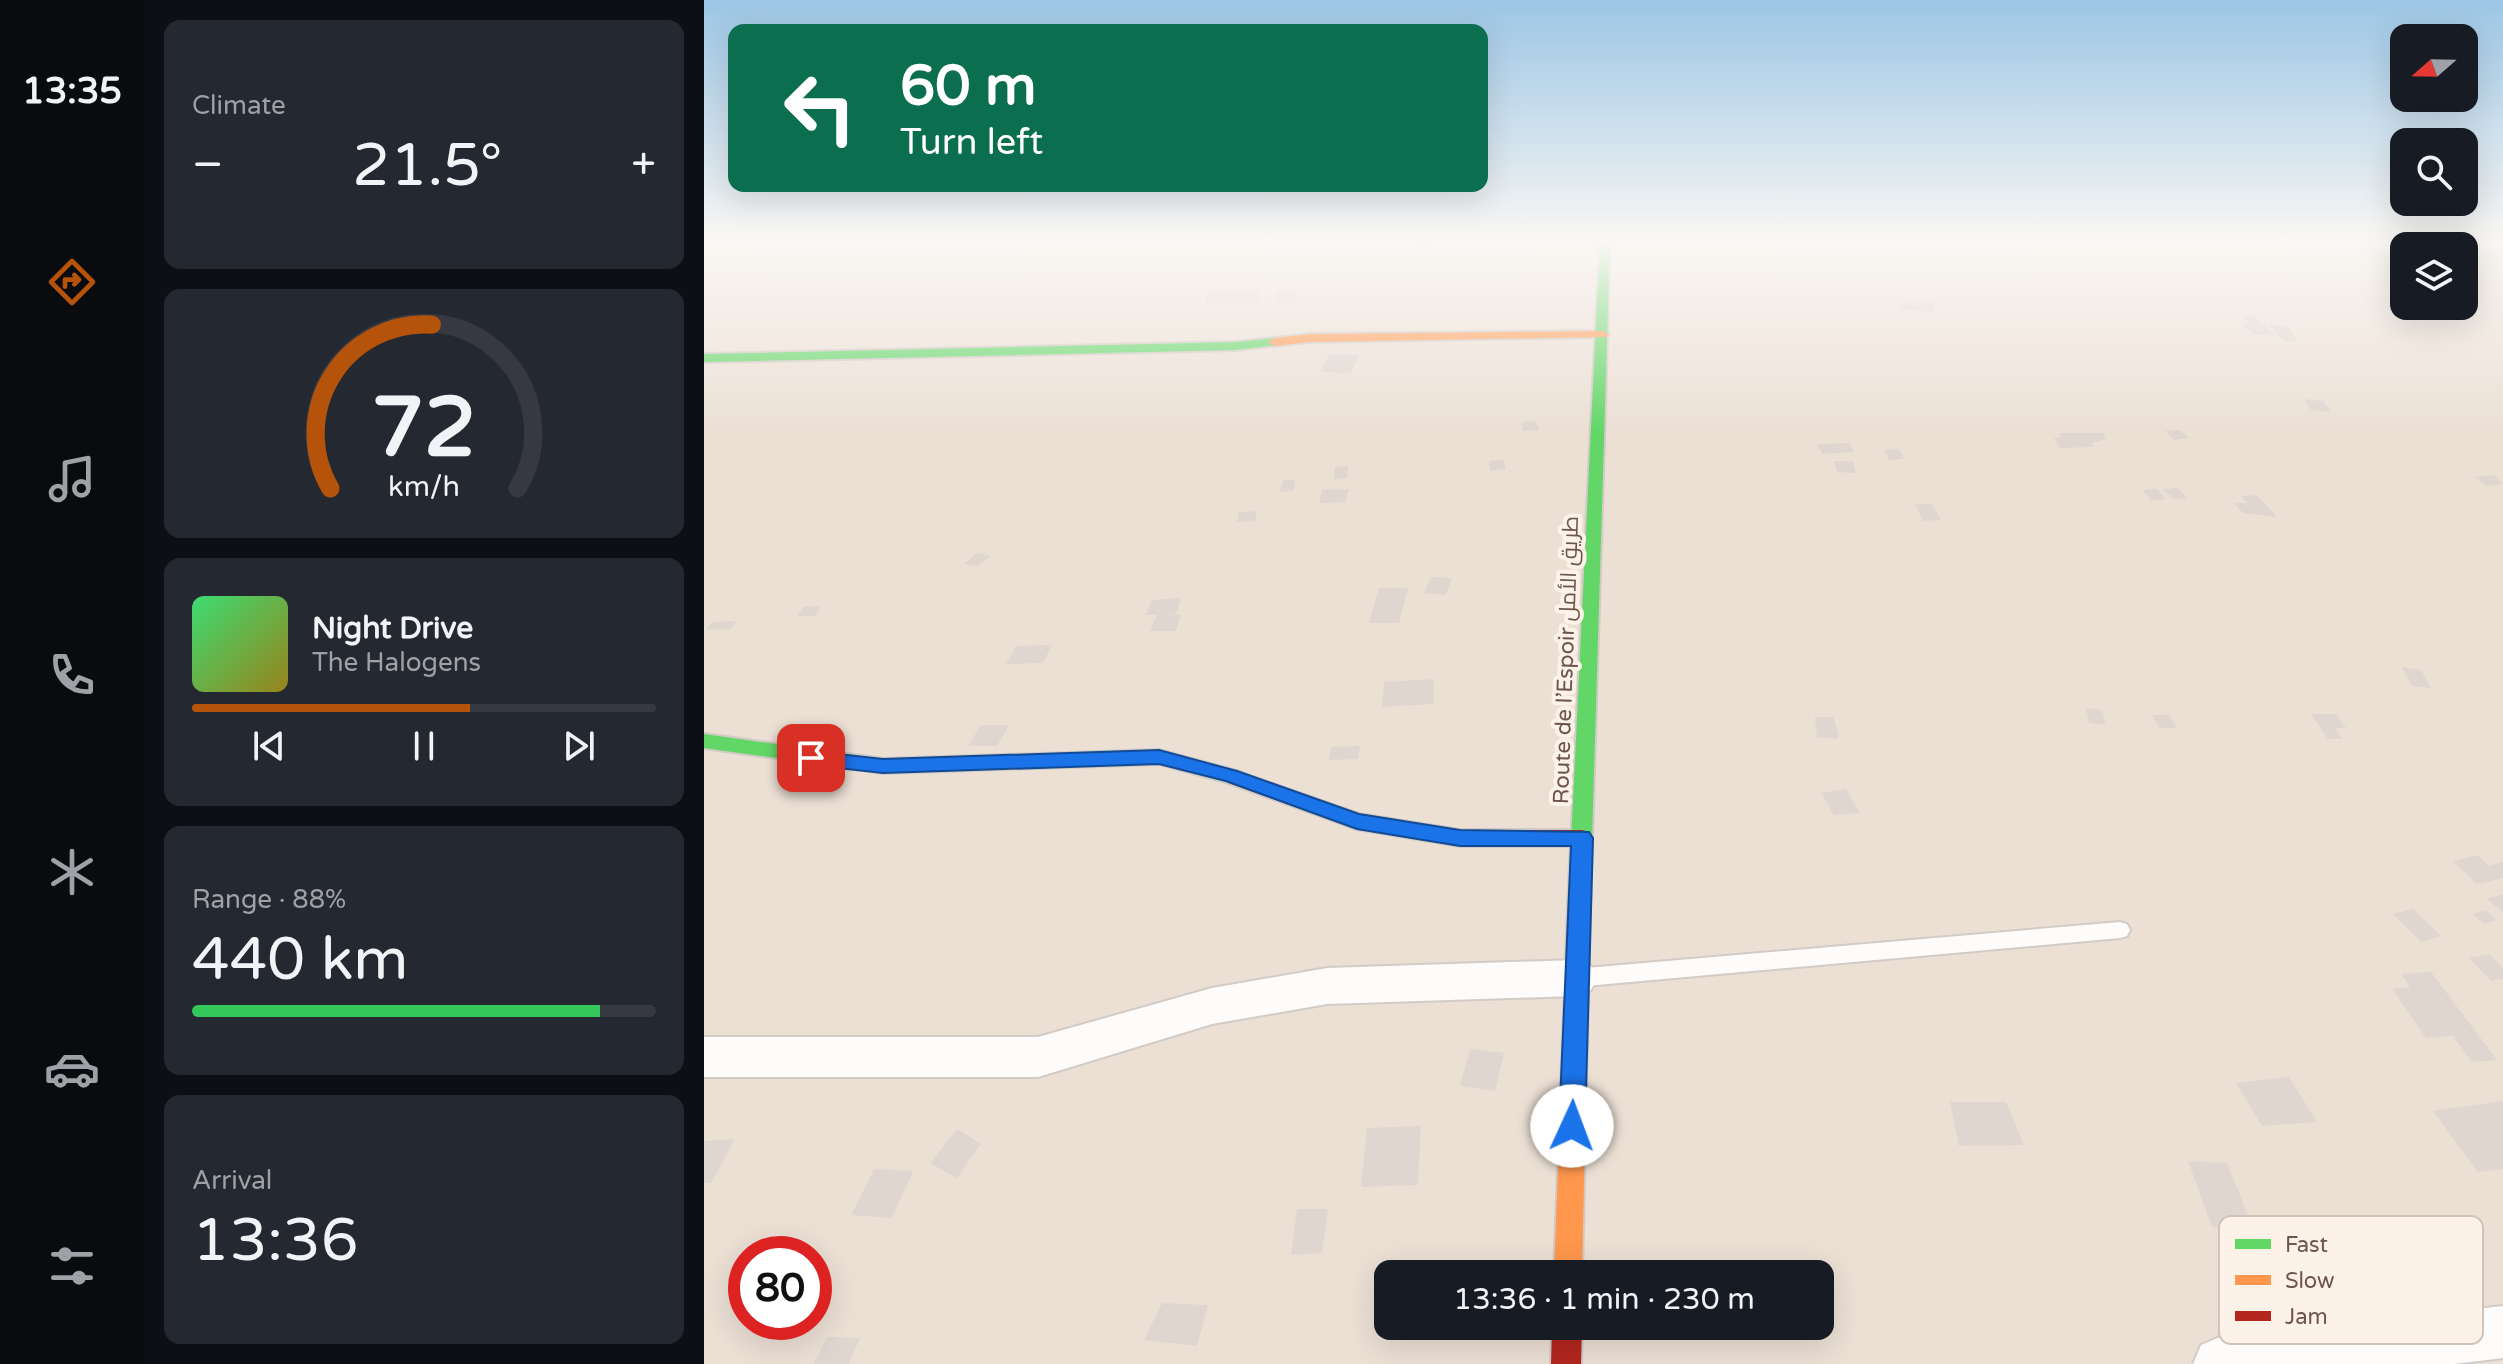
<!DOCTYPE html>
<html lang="en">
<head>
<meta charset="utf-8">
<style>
  :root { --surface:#171b24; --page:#242831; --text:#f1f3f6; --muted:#9ea1a6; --line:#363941; --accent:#b45309 }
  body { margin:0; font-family:"Varela Round",Cairo,sans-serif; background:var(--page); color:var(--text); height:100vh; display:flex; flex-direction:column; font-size:30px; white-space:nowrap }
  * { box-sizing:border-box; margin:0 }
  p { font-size:26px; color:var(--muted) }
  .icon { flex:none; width:44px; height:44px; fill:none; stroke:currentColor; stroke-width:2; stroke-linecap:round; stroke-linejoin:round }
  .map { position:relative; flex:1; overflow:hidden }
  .details { display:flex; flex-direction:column; gap:20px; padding:20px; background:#0d0f14; width:560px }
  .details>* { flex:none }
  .banner { position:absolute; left:24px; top:24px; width:760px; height:168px; border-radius:16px; box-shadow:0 8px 32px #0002; background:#0b6e4f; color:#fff; overflow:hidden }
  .needle { width:52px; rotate:250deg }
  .tools { position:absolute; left:1686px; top:24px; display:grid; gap:16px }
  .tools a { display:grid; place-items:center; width:88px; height:88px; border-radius:16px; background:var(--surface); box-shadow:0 8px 32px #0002; font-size:40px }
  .speed { position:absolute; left:24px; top:1236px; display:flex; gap:16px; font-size:40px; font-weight:700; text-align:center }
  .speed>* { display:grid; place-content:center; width:104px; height:104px; border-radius:50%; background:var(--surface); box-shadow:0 8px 32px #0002; line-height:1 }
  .speed .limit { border:12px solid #d22; background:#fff; color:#111 }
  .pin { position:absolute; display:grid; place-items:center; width:68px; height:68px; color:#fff; margin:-34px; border-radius:16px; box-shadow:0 4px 12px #0006 }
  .me { position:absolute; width:88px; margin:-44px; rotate:2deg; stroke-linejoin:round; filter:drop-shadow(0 0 6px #0008) }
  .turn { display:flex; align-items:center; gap:28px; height:168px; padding:0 40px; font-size:36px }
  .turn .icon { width:104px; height:104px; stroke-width:2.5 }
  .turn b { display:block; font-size:56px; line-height:68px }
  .big { font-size:60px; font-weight:600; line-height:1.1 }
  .details .tile { flex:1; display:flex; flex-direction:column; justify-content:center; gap:12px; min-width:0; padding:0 28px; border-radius:16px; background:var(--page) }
  .details .dial { align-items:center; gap:0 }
  .dial svg { height:208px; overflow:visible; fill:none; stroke:var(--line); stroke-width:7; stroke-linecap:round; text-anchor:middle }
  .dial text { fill:var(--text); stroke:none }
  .song { display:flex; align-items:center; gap:24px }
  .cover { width:96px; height:96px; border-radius:12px; background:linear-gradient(135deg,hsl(140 70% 55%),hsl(50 70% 35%)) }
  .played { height:8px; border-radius:4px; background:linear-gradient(90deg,var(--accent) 60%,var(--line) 60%) }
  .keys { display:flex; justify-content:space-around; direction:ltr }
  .heat { display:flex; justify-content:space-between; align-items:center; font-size:44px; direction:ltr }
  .charge { height:12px; border-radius:6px; background:linear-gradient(90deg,#34c759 88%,var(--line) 0) }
  .trip { position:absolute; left:670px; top:1260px; width:460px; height:80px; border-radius:16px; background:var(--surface); box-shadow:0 8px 32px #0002; font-weight:600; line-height:80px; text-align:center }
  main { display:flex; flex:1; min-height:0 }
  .tab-bar { display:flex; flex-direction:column; width:144px; justify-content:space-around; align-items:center; background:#090b0e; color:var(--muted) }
  .tab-bar .icon { width:56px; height:56px }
  .tab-bar .active { color:var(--accent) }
  .tab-bar b { font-size:36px; color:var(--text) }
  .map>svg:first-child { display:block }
  .residential { fill:#ece0d5; fill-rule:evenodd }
  .building { fill:#dfd6d0 }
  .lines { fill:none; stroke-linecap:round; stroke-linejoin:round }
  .lane-casing { stroke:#d2cbc6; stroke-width:4 }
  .street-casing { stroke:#d2cbc6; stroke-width:4 }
  .fast-casing { stroke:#d2cac4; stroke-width:4 }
  .slow-casing { stroke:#d2cac4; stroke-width:4 }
  .jam-casing { stroke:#d2cac4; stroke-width:4 }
  .lane { fill:#fdfcfb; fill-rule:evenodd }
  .street { fill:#fdfcfb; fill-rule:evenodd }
  .fast { fill:#63d668; fill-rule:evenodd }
  .slow { fill:#ff974d; fill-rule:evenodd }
  .jam { fill:#b3261e; fill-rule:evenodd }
  .route { fill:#1a73e8; stroke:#114b97; stroke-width:2 }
  .labels { text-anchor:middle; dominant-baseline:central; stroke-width:8; stroke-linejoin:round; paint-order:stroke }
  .street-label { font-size:22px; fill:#6d554c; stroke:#fcf2e8 }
  .key { fill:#fcf2e8; stroke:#d1c3b9; stroke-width:2 }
  .key-label { font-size:22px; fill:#6d554c }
</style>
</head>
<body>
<main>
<nav class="tab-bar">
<b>13:35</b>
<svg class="icon active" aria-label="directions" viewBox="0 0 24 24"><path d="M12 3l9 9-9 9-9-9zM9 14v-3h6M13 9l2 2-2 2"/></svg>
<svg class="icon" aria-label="music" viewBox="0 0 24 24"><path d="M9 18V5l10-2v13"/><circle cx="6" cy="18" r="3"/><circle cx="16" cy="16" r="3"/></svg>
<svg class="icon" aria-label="phone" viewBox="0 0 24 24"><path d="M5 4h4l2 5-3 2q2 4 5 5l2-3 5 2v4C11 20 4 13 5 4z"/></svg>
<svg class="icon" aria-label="climate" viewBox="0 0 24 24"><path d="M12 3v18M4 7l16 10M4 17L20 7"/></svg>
<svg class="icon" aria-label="car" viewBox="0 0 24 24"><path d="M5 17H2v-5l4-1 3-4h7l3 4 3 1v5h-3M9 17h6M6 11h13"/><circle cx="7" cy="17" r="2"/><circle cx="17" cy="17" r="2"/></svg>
<svg class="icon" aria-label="filters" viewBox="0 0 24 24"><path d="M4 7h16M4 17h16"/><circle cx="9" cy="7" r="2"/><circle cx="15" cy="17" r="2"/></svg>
</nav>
<section class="details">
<div class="tile"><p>Climate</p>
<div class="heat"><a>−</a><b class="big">21.5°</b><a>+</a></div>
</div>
<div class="tile dial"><svg viewBox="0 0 100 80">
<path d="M14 69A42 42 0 1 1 86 69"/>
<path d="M14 69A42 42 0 0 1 53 6" stroke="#b45309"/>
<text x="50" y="56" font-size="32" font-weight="700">72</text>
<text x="50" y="72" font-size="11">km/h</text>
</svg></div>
<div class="tile">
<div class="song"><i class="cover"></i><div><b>Night Drive</b><p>The Halogens</p></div></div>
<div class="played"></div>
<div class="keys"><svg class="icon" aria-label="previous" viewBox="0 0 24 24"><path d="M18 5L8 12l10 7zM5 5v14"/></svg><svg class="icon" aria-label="pause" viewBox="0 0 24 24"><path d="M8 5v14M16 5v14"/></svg><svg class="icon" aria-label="next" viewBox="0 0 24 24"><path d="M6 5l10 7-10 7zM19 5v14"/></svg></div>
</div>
<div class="tile"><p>Range · 88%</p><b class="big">440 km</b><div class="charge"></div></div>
<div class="tile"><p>Arrival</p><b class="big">13:36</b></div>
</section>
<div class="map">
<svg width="1799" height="1364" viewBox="0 0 1799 1364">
  <rect width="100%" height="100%" fill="#f4eee7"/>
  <path class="residential" d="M0,240H1799V1364H0ZM1700,246H1760V306H1700ZM42,1254H110V1322H42ZM684,1274H1116V1326H684Z"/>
  <path class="building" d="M728,241L730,254L711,255L710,242Z
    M555,289L553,302L501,304L504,292Z
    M592,290L591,304L572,305L574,291Z
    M1199,300L1230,303L1229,312L1197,309Z
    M1539,317H1551L1571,335H1550L1538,324H1547Z
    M1565,325L1584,326L1594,342L1579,341Z
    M626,354L656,355L646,373L616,372Z
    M1600,399L1620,401L1627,412L1607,410Z
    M832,421L835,430L819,431L817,422Z
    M1476,430L1485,438L1470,440L1461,431Z
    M1355,433H1399L1402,439L1387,443L1390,447L1356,448L1350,438L1357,437Z
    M1145,443L1150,452L1118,454L1113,444Z
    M1195,449L1200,459L1185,460L1180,450Z
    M800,460L802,469L786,471L785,461Z
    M1130,461H1149L1152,473L1133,472Z
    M644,466L643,478L630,479L631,467Z
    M1790,475L1799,484L1783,486L1771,477Z
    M579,480H591L589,491L576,492Z
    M1474,488L1483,498L1469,499L1459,489Z
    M645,489L641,502L615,503L618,490Z
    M1453,489L1462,499L1447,500L1438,490Z
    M1553,495L1573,517L1539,513L1530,503H1543L1537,496Z
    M1211,504H1228L1237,520L1219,521Z
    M553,511L551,521L533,522L535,512Z
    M273,553L287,556L274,566L260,564Z
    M727,577L748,578L742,595L720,593Z
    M675,588H704L695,623H665Z
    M477,598L472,614H459L477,615L472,631H446L453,615H442L448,600Z
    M117,606L111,616H93L100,607Z
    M32,621L27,629L2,630L8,622Z
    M348,645L339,663L302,664L312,646Z
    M1698,667L1717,670L1727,688L1708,686Z
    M730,679L729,704L678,707L680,682Z
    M1382,708L1398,710L1402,725L1385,723Z
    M1607,714H1632L1642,728H1631L1638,739H1624Z
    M1448,715H1465L1473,728H1455Z
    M1111,717H1130L1135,739L1113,737Z
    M277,725H305L293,746H264Z
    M656,746L654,759L625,760L627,747Z
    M1142,789L1156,813L1130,815L1117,793Z
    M1774,855L1785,866L1799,862V878L1773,884L1749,861Z
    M1799,894V913L1783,899Z
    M1709,909L1737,936L1717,942L1689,914Z
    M1782,910L1793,920L1780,924L1769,914Z
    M1786,954L1799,968V979L1787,981L1765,958Z
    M1727,972L1793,1060L1768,1062L1749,1036L1722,1038L1688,989L1706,987L1697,974Z
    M766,1049L800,1053L791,1091L756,1086Z
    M1585,1077L1613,1122L1558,1126L1532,1083Z
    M1799,1101V1169L1774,1172L1729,1111Z
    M1246,1102H1302L1320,1145L1255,1146Z
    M717,1126L714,1185L657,1187L663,1128Z
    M253,1129L277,1144L253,1178L226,1163Z
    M31,1139L7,1183H0V1141Z
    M1484,1161L1523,1163L1550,1230L1508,1227Z
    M170,1169L209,1171L188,1218L147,1215Z
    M593,1209H624L618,1253L587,1255Z
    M458,1303L504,1305L493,1346L440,1340Z
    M123,1337L156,1338L145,1364H110Z"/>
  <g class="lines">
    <g class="lane-casing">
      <path id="lane" d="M1416,922L1423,924L1426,930L1423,936L1416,938L882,986L875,983L872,977L875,971L882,968Z"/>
    </g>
    <g class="street-casing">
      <path id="street" d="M872,960L887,966L893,978L887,990L872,996L623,1004L508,1024L334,1077H0V1037H334L508,988L623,968Z
        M1799,1306V1358L1750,1364H1489L1497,1345L1516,1337Z"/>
    </g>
    <g class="fast-casing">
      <path id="fast" d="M896,240H906L886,905L883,911L875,914L867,911L864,905Z
        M570,338L576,342L574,345L532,350L0,362V354L532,342Z
        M0,734L179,759L455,750L536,772L539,777L536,782L529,784L455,764L179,773L0,748Z"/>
    </g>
    <g class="slow-casing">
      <path id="slow" d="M899,331L905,335L903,337L607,342L570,346L564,342L570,338L607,334Z
        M875,896L883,899L886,905L878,1274H850L864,905L867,899Z"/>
    </g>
    <g class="jam-casing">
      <path id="jam" d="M529,770L655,814L756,830H878L885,832L888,838L885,844L878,846H756L653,829L522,782L519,777L522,772Z
        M848,1326H878L877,1364H847Z"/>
    </g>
    <use href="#lane" class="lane"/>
    <use href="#street" class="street"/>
    <use href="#fast" class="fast"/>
    <use href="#slow" class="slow"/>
    <use href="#jam" class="jam"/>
  </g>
  <linearGradient id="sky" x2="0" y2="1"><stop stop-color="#9cc6e5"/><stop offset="0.56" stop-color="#faf7f4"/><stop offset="1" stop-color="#faf7f4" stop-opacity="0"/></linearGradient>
  <rect width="1799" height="431" fill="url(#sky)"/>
  <path class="route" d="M455,750L533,771L655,814L756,830L885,832L889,838L881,1126L877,1135L868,1138L859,1135L855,1126L867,846H756L653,829L522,781L455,764L179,773L107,765L97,758L107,751L179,759Z"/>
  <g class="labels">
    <g class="street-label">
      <text transform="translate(862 660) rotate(-88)">Route de l’Espoir طريق الأمل</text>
    </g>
  </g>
  <rect x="1515" y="1216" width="264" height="128" rx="12" class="key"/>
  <rect x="1531" y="1239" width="36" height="10" fill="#63d668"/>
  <rect x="1531" y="1275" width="36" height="10" fill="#ff974d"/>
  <rect x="1531" y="1311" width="36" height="10" fill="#b3261e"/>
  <g class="key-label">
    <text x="1581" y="1252">Fast</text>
    <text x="1581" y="1288">Slow</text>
    <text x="1581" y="1324">Jam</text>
  </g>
</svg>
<div class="tools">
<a><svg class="needle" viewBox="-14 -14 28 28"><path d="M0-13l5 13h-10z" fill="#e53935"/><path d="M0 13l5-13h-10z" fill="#9ea1a6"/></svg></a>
<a><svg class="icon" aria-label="search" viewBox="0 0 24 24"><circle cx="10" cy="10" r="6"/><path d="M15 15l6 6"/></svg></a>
<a><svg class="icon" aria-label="layers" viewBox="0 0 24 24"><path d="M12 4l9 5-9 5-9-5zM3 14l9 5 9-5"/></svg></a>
</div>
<div class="speed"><div class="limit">80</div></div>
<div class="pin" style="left:107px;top:758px;background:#d93025"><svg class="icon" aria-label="arrive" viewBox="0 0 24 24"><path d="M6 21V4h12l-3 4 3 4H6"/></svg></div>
<svg class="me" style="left:868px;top:1126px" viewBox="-20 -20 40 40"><circle r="19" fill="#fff"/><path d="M0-13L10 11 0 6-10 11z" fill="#1a73e8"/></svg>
<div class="trip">13:36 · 1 min · 230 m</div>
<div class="banner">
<div class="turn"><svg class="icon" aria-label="left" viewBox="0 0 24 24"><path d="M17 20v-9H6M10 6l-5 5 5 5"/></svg><div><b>60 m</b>Turn left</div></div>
</div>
</div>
</main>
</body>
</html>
